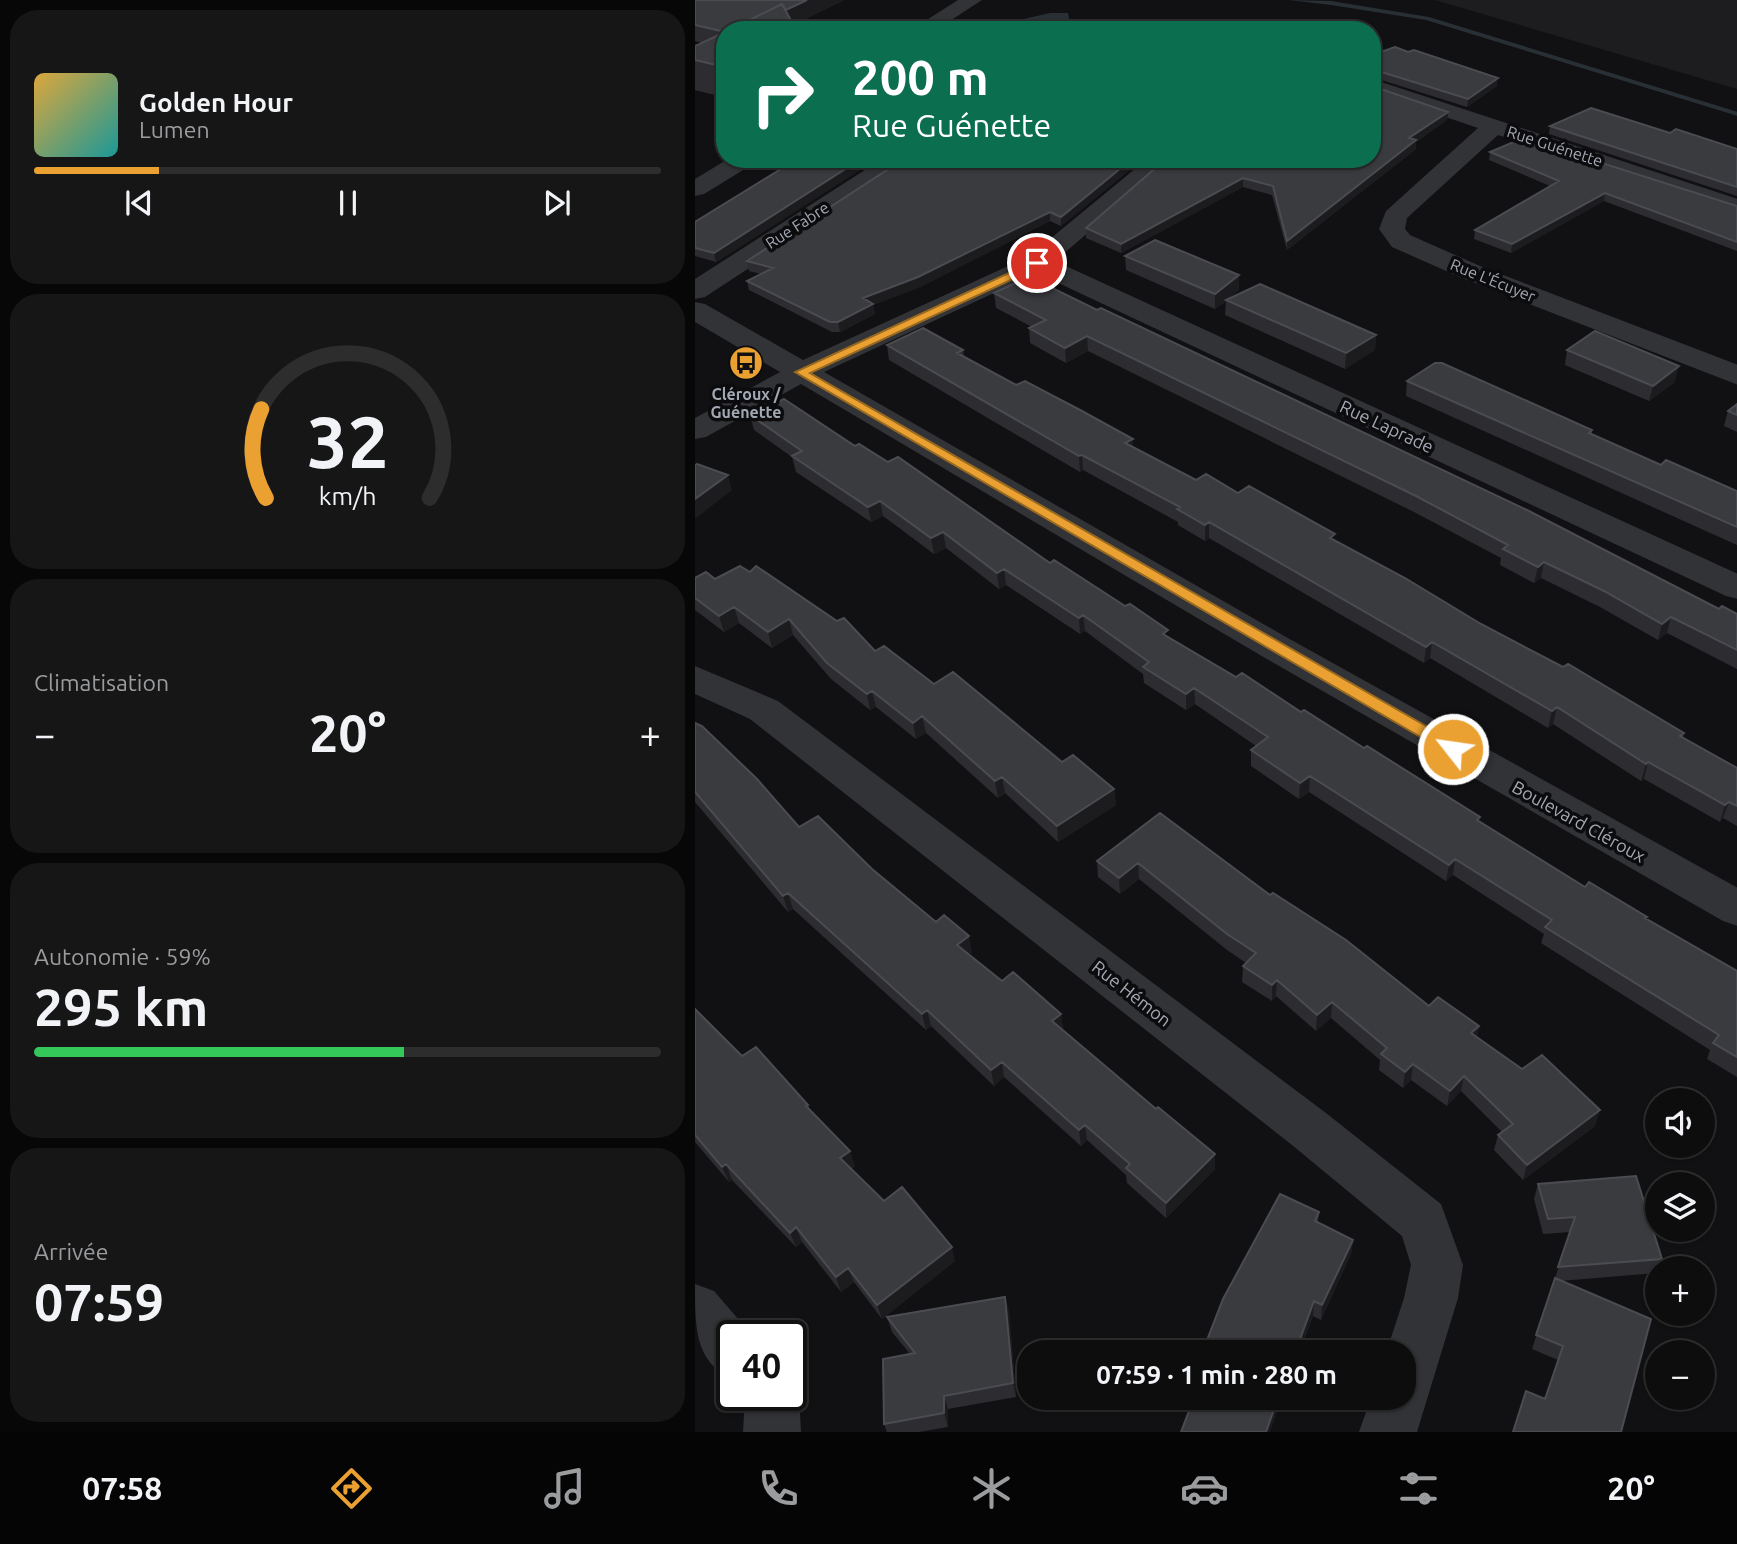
<!DOCTYPE html>
<html lang="fr">
<head>
<meta charset="utf-8">
<style>
  :root { --surface:#0d0d0e; --page:#161617; --text:#f1f3f6; --muted:#9a9c9e; --line:#2d2d2e; --accent:#eaa131 }
  body { margin:0; font-family:Ubuntu,sans-serif; background:var(--page); color:var(--text); height:100vh; display:flex; flex-direction:column; font-size:26px; white-space:nowrap }
  * { box-sizing:border-box; margin:0 }
  p { font-size:23px; color:var(--muted) }
  .icon { flex:none; width:38px; height:38px; fill:none; stroke:currentColor; stroke-width:2; stroke-linecap:round; stroke-linejoin:round }
  .map { position:relative; flex:1; overflow:hidden }
  .details { display:flex; flex-direction:column; gap:10px; padding:10px; background:#070708; width:695px }
  .details>* { flex:none }
  .guide { position:absolute; left:21px; top:21px; width:665px; height:147px; border-radius:28px; box-shadow:0 2px 5px #0004,0 0 0 2px var(--line); background:#0b6e4f; color:#fff; overflow:hidden }
  .fabs { position:absolute; left:950px; top:1088px; display:grid; gap:14px }
  .fabs a { display:grid; place-items:center; width:70px; height:70px; border-radius:50%; background:var(--surface); box-shadow:0 2px 5px #0004,0 0 0 2px var(--line); font-size:35px }
  .speed { position:absolute; left:21px; top:1320px; display:flex; gap:14px; font-size:35px; font-weight:700; text-align:center }
  .speed>* { display:grid; place-content:center; width:91px; height:91px; border-radius:50%; background:var(--surface); box-shadow:0 2px 5px #0004,0 0 0 2px var(--line); line-height:1 }
  .speed .limit { border:4px solid #111; border-radius:10px; background:#fff; color:#111 }
  .pin { position:absolute; display:grid; place-items:center; width:60px; height:60px; color:#fff; margin:-30px; border:4px solid #fff; border-radius:50%; box-shadow:0 2px 7px #0007 }
  .me { position:absolute; width:77px; margin:-38px; rotate:300deg; stroke-linejoin:round; filter:drop-shadow(0 0 5px #0008) }
  .turn { display:flex; align-items:center; gap:24px; height:147px; padding:0 21px; font-size:32px }
  .turn .icon { width:91px; height:91px; stroke-width:2.5 }
  .turn b { display:block; font-size:49px; line-height:60px }
  .big { font-size:52px; font-weight:700; line-height:1.1 }
  .details .tile { flex:1; display:flex; flex-direction:column; justify-content:center; gap:10px; min-width:0; padding:0 24px; border-radius:28px; background:var(--page) }
  .details .dial { align-items:center; gap:0 }
  .dial svg { height:182px; overflow:visible; fill:none; stroke:var(--line); stroke-width:7; stroke-linecap:round; text-anchor:middle }
  .dial text { fill:var(--text); stroke:none }
  .song { display:flex; align-items:center; gap:21px }
  .cover { width:84px; height:84px; border-radius:10px; background:linear-gradient(135deg,hsl(40 70% 55%),hsl(180 70% 35%)) }
  .played { height:7px; border-radius:4px; background:linear-gradient(90deg,var(--accent) 20%,var(--line) 20%) }
  .keys { display:flex; justify-content:space-around; direction:ltr }
  .heat { display:flex; justify-content:space-between; align-items:center; font-size:38px; direction:ltr }
  .charge { height:10px; border-radius:5px; background:linear-gradient(90deg,#34c759 59%,var(--line) 0) }
  .trip { position:absolute; left:322px; top:1340px; width:399px; height:70px; border-radius:28px; background:var(--surface); box-shadow:0 2px 5px #0004,0 0 0 2px var(--line); font-weight:700; line-height:70px; text-align:center }
  .tab-bar { display:flex; height:112px; justify-content:space-around; align-items:center; background:#050506; color:var(--muted) }
  .tab-bar .icon { width:49px; height:49px }
  .tab-bar .current { color:var(--accent) }
  .tab-bar b { font-size:32px; color:var(--text) }
  main { display:flex; flex:1; min-height:0 }
  .map>svg:first-child { display:block }
  .built { fill:#1d1d20 }
  .water { fill:#283036 }
  .lines { fill:none; stroke-linecap:round; stroke-linejoin:round }
  .stream { fill:#283036; fill-rule:evenodd }
  .minor { fill:#323337; fill-rule:evenodd }
  .wall { fill:#2d2d31 }
  .shaded-wall { fill:#1c1c1f }
  .building { fill:#3a3b3f; stroke:#4a4c51; stroke-width:2 }
  .route { fill:#eaa131; stroke:#986920; stroke-width:2 }
  .labels { text-anchor:middle; dominant-baseline:central; stroke-width:7; stroke-linejoin:round; paint-order:stroke }
  .far-street-label { font-size:16px; fill:#a3a9b3; stroke:#0c0c0e }
  .far-poi-label { font-size:16px; font-weight:bold; fill:#a3a9b3; stroke:#0c0c0e }
  .street-label { font-size:18px; fill:#a3a9b3; stroke:#0c0c0e }
</style>
</head>
<body>
<main>
<section class="details">
<div class="tile">
<div class="song"><i class="cover"></i><div><b>Golden Hour</b><p>Lumen</p></div></div>
<div class="played"></div>
<div class="keys"><svg class="icon" aria-label="previous" viewBox="0 0 24 24"><path d="M18 5L8 12l10 7zM5 5v14"/></svg><svg class="icon" aria-label="pause" viewBox="0 0 24 24"><path d="M8 5v14M16 5v14"/></svg><svg class="icon" aria-label="next" viewBox="0 0 24 24"><path d="M6 5l10 7-10 7zM19 5v14"/></svg></div>
</div>
<div class="tile dial"><svg viewBox="0 0 100 80">
<path d="M14 69A42 42 0 1 1 86 69"/>
<path d="M14 69A42 42 0 0 1 12 30" stroke="#eaa131"/>
<text x="50" y="56" font-size="32" font-weight="700">32</text>
<text x="50" y="72" font-size="11">km/h</text>
</svg></div>
<div class="tile"><p>Climatisation</p>
<div class="heat"><a>−</a><b class="big">20°</b><a>+</a></div>
</div>
<div class="tile"><p>Autonomie · 59%</p><b class="big">295 km</b><div class="charge"></div></div>
<div class="tile"><p>Arrivée</p><b class="big">07:59</b></div>
</section>
<div class="map">
<svg width="1043" height="1432" viewBox="0 0 1043 1432">
  <rect width="100%" height="100%" fill="#111113"/>
  <path class="built" d="M740,0H1042V89Z"/>
  <path class="water" d="M355,13H373L375,23L362,30H304L320,21Z"/>
  <g class="lines">
    <path class="stream" d="M594,0L636,1L734,17L1043,112V116L731,20L636,5Z"/>
    <path class="minor" d="M263,0H287L241,30H216Z
      M677,79L1043,199V214L803,135L712,218L710,229L715,235L785,266L1043,365V385L767,278L697,247L684,229L691,211L783,128L677,92Z
      M33,159H62L58,164L9,194L0,196V179Z
      M187,159H216L212,164L10,297L0,299V279Z
      M452,159H479L360,261L1043,574V599L1031,596L342,273L129,372L591,637L1043,888V926L1028,921L565,655L106,384L11,437L0,439V418L85,372L0,322V302L10,304L108,360L333,257Z
      M0,666L83,701L631,1113L746,1204L768,1265L763,1298L722,1432H664L676,1398H709V1353H691L709,1298L716,1265L707,1236L597,1145L55,719L0,694Z
      M0,1284L19,1291L57,1335H37V1380C0,1360 0,1330 0,1284Z
      M96,1391L105,1413L106,1432H48L49,1414L41,1395H96Z"/>
  </g>
  <path class="wall" d="M0,0H149L98,25L100,30H30V96L28,97L0,90V46L7,43L0,41Z
    M677,55L802,86L772,107L677,77Z
    M753,112L752,120L721,142V149L592,250L577,195L548,187L426,253L391,238V228Z
    M855,126L975,133L1042,149V196L854,134Z
    M795,152L1042,206V251L909,201L816,253L779,239L780,230L855,186L794,160Z
    M182,159L21,262L0,256V222L84,171L83,166Z
    M209,159H448L366,226L355,221L225,287L178,305L180,314L145,332H137L54,290L52,281L66,274L54,271L52,261Z
    M430,256L544,290L531,300L681,335L680,350L650,369L530,315L531,301L520,309L431,270Z
    M299,293L1024,609L1042,614V669L972,633L963,640L905,607L846,578L839,583L805,565L806,558L719,512L393,351L371,363L335,343L334,328L337,327L301,308Z
    M192,345L268,350L269,357L321,385L438,439V447L501,480L543,493L640,541L786,624L989,733L988,738L1042,768V826L1028,818L1025,822L949,779L946,781L858,724L853,728L735,658L729,663L514,538L510,541L483,525V522L388,470L385,472L194,360Z
    M872,350L980,382L954,401L870,365Z
    M712,381L897,430V434L966,465L1042,491V545L711,396Z
    M1042,404V432L1029,426L1033,411Z
    M55,415L160,446L355,563L473,637L541,677L606,712L890,887L952,917L951,919L1042,971V1077L1012,1059L1015,1050L846,943L849,934L758,875L751,881L614,792L604,799L556,766V750L561,746L500,704L491,710L449,683L448,674L390,631L385,634L311,585L304,589L251,548L239,554L188,516L176,522L101,472L97,457L59,430Z
    M55,572L180,651L239,684L367,762L419,789L421,805L363,842L310,793L303,798L231,733L221,739L181,707L175,710L136,679L98,635L77,648L44,623L29,632L0,610V578L20,579Z
    M0,723L104,827L177,869L277,952L274,954L307,981L366,1014L368,1030L461,1109L520,1154V1169L471,1218L432,1183L431,1175L392,1140L386,1146L309,1077L299,1086L236,1026L231,1030L98,909L93,912L0,802Z
    M465,813L575,895L734,1006L784,1026L782,1037L900,1126L828,1180L799,1150L803,1135L807,1132L766,1091L752,1106L716,1080L708,1088L684,1070L685,1060L636,1018L621,1031L581,996L577,1001L547,982L548,966L551,963L532,950L444,879L425,894L403,877L402,861Z
    M0,1009L47,1056L113,1105L115,1111L160,1166L156,1169L189,1201L260,1261L187,1319L159,1282L146,1292L107,1242L101,1247L37,1180L34,1182L0,1142Z
    M843,1184L967,1259L961,1273L865,1281L956,1319L850,1399L863,1360L837,1349L875,1232L848,1234L839,1199Z
    M624,1212L623,1223L658,1240L656,1254L626,1320L618,1316L604,1353H507Z
    M310,1297L314,1311L321,1397L253,1409V1427L224,1432H192L189,1424L215,1354L197,1332L192,1317Z"/>
  <path class="shaded-wall" d="M112,0H149L89,30H51Z
    M30,61V96L28,97L21,65Z
    M803,78L802,86L772,107L773,99Z
    M753,112L752,120L721,142V149L592,250V241L714,138Z
    M166,159H182L21,262L19,253Z
    M437,159H448L366,226V217Z
    M548,178V187L426,253V244Z
    M910,193L909,201L816,253L817,244Z
    M355,212V221L225,287L178,305L180,314L145,332L143,322L168,298Z
    M544,275V290L520,309V294Z
    M681,335L680,350L650,369L651,353Z
    M392,336L393,351L371,363L370,348Z
    M984,366L980,382L954,401L958,386Z
    M438,439V455L430,443Z
    M387,455L388,470L385,472L384,456Z
    M33,475L37,490L0,519V499Z
    M185,501L188,516L176,522L173,507Z
    M514,522V538L510,541V525Z
    M248,532L251,548L239,554L236,538Z
    M849,562L846,578L839,583L843,567Z
    M309,569L311,585L304,589L302,573Z
    M39,607L44,623L29,632L24,616Z
    M388,615L390,631L385,634L384,618Z
    M976,617L972,633L963,640L967,624Z
    M94,619L98,635L77,648L73,632Z
    M737,642L735,658L729,663L731,647Z
    M499,688L500,704L491,710V694Z
    M177,691L181,707L175,710L172,694Z
    M862,707L858,724L853,728L857,711Z
    M227,716L231,733L221,739L218,723Z
    M953,762L949,779L946,781L951,764Z
    M615,776L614,792L604,799L605,783Z
    M307,777L310,793L303,798L300,781Z
    M419,789L421,805L363,842L362,826Z
    M1034,802L1028,818L1025,822L1030,805Z
    M760,859L758,875L751,881L754,865Z
    M443,863L444,879L425,894L424,878Z
    M93,893L98,909L93,912L88,896Z
    M274,936L277,952L265,961L262,945Z
    M582,980L581,996L577,1001V985Z
    M637,1002L636,1018L621,1031L622,1015Z
    M232,1010L236,1026L231,1030L227,1014Z
    M366,1014L368,1030L357,1021Z
    M784,1026L781,1042L776,1033Z
    M307,1062L309,1077L299,1086L296,1070Z
    M718,1064L716,1080L708,1088L710,1072Z
    M769,1076L766,1091L752,1106L755,1091Z
    M905,1110L900,1126L828,1180L832,1165Z
    M390,1125L392,1140L386,1146L384,1130Z
    M155,1151L160,1166L151,1174L145,1158Z
    M520,1154V1169L471,1218V1203Z
    M31,1164L37,1180L34,1182L27,1167Z
    M101,1227L107,1242L101,1247L95,1233Z
    M658,1240L656,1254L626,1320L627,1305Z
    M257,1247L260,1261L187,1319L182,1305Z
    M153,1268L159,1282L146,1292L141,1277Z
    M310,1297L314,1311L321,1397L318,1383Z
    M619,1301L618,1316L604,1353H600Z
    M249,1396L253,1409V1427L249,1413Z
    M583,1398H587L575,1432H571Z"/>
  <path class="building" d="M0,0H112L91,10L87,4L34,30H30V32L0,25Z
    M87,4L99,26L92,30H34Z
    M30,32V61L21,65L0,60V46Z
    M700,47L713,52L719,50L803,78L773,99L677,69V55Z
    M677,86L753,112L714,138L721,140L592,241L578,186L548,178L426,244L391,228L471,159H677Z
    M896,108L975,133L981,129L1042,149V187L855,126Z
    M828,138L1042,206V242L910,193L817,244L780,230L864,181L795,152Z
    M93,159H166L19,253L0,248V222L89,167L83,166Z
    M209,159H437L366,217L355,212L223,277L168,298L178,304L143,322H135L52,281L78,268L52,261Z
    M460,240L544,275L520,294L430,256Z
    M331,278H337L402,310L406,308L832,510L1024,609L1027,606L1042,614V650L976,617L967,624L909,591L849,562L843,567L808,549L813,545L721,496L392,336L370,348L334,328L351,320L299,293Z
    M565,284L681,335L651,353L531,300Z
    M228,328L268,350L262,353L321,385L330,381L387,411L438,439L430,443L501,480L511,474L543,493L554,486L640,534L635,538L710,578L786,624L868,667L873,664L989,733L985,736L1042,768V806L1034,802L1030,805L953,762L951,764L862,707L857,711L737,642L731,647L514,522L510,525L482,509L485,507L387,455L384,456L192,345Z
    M900,331L984,366L958,386L872,350Z
    M740,363H747L897,430L894,433L966,465L971,460L1042,491V527L712,381Z
    M89,399L160,446L164,444L193,462L203,457L355,563L359,560L430,606L435,604L473,630L468,634L541,677L547,673L606,712L609,710L669,748L672,746L785,817L782,820L890,887L894,882L952,917L950,918L1042,971V1057L1018,1043L1024,1035L850,927L857,920L760,859L754,865L615,776L605,783L556,750L573,737L499,688L491,694L448,667L454,662L388,615L384,618L309,569L302,573L248,532L236,538L185,501L173,507L97,456L107,451L55,415Z
    M1042,404V415L1033,411Z
    M2,464L33,475L0,499V465Z
    M45,566L55,572L61,566L142,621L149,618L180,651L189,646L239,684L258,672L367,762L378,755L419,789L362,826L307,777L300,781L227,716L218,723L177,691L172,694L132,663L94,619L73,632L39,607L24,616L0,598V578L11,572L20,579Z
    M0,723L7,726L62,779L104,827L123,816L177,869L241,922L249,915L274,936L262,945L307,981L318,972L366,1014L357,1021L461,1109L463,1107L520,1154L471,1203L431,1168L435,1164L390,1125L384,1130L307,1062L296,1070L232,1010L227,1014L93,893L88,896L0,792Z
    M465,813L575,895L578,893L651,940L734,1006L743,997L784,1026L776,1033L827,1069L847,1055L905,1110L832,1165L803,1135L818,1124L769,1076L755,1091L718,1064L710,1072L686,1054L692,1048L637,1002L622,1015L582,980L577,985L548,966L561,953L532,934L443,863L424,878L402,861Z
    M0,1009L47,1056L61,1047L113,1105L111,1106L155,1151L145,1158L189,1201L207,1187L257,1247L182,1305L153,1268L141,1277L101,1227L95,1233L31,1164L27,1167L0,1135Z
    M941,1176L967,1259L863,1267L880,1217L853,1219L843,1184Z
    M585,1194L624,1212L620,1221L658,1240L627,1305L619,1301L600,1353H507L528,1299Z
    M860,1278L956,1319L926,1432H818L831,1391L850,1399L868,1346L841,1335Z
    M310,1297L318,1383L249,1396V1413L189,1424L188,1359L220,1353L192,1317Z
    M499,1398H583L571,1432H486Z"/>
  <path class="route" d="M342,260L346,261V266L115,373L764,745L766,749L764,753H753L100,372Z"/>
  <defs>
    <g id="bus-disc" transform="scale(1.75)"><circle r="9.5" fill="#eaa131" stroke="#0c0c0e"/><path d="M-5-6H5V4H4V6H2V4H-2V6H-4V4H-5ZM-3.5-4V0h7V-4ZM-3.5 1.2v1.5H-2V1.2ZM2 1.2v1.5H3.5V1.2Z" fill="#111"/></g>
  </defs>
  <g fill-rule="evenodd">
    <use href="#bus-disc" x="51" y="363"/>
  </g>
  <g class="labels">
    <g class="far-street-label">
      <text transform="translate(860 146) rotate(18)">Rue Guénette</text>
      <text transform="translate(102 225) rotate(-33)">Rue Fabre</text>
      <text transform="translate(798 280) rotate(22)">Rue L'Écuyer</text>
    </g>
    <g class="far-poi-label">
      <text x="51" y="394">Cléroux /<tspan x="51" dy="18">Guénette</tspan></text>
    </g>
    <g class="street-label">
      <text transform="translate(692 426) rotate(25)">Rue Laprade</text>
      <text transform="translate(884 821) rotate(29)">Boulevard Cléroux</text>
      <text transform="translate(437 993) rotate(38)">Rue Hémon</text>
    </g>
  </g>
</svg>
<div class="fabs">
<a><svg class="icon" aria-label="sound" viewBox="0 0 24 24"><path d="M4 9h4l5-4v14l-5-4H4zM17 9q2 3 0 6"/></svg></a>
<a><svg class="icon" aria-label="layers" viewBox="0 0 24 24"><path d="M12 4l9 5-9 5-9-5zM3 14l9 5 9-5"/></svg></a>
<a>+</a>
<a>−</a>
</div>
<div class="speed"><div class="limit">40</div></div>
<div class="pin" style="left:342px;top:263px;background:#d93025"><svg class="icon" aria-label="arrive" viewBox="0 0 24 24"><path d="M6 21V4h12l-3 4 3 4H6"/></svg></div>
<svg class="me" style="left:758px;top:749px" viewBox="-20 -20 40 40"><circle r="17" fill="#eaa131" stroke="#fff" stroke-width="3"/><path d="M0-11L8 9 0 5-8 9z" fill="#fff"/></svg>
<div class="trip">07:59 · 1 min · 280 m</div>
<div class="guide">
<div class="turn"><svg class="icon" aria-label="right" viewBox="0 0 24 24"><path d="M7 20v-9h11M14 6l5 5-5 5"/></svg><div><b>200 m</b>Rue Guénette</div></div>
</div>
</div>
</main>
<nav class="tab-bar">
<b>07:58</b>
<svg class="icon current" aria-label="directions" viewBox="0 0 24 24"><path d="M12 3l9 9-9 9-9-9zM9 14v-3h6M13 9l2 2-2 2"/></svg>
<svg class="icon" aria-label="music" viewBox="0 0 24 24"><path d="M9 18V5l10-2v13"/><circle cx="6" cy="18" r="3"/><circle cx="16" cy="16" r="3"/></svg>
<svg class="icon" aria-label="phone" viewBox="0 0 24 24"><path d="M5 4h4l2 5-3 2q2 4 5 5l2-3 5 2v4C11 20 4 13 5 4z"/></svg>
<svg class="icon" aria-label="climate" viewBox="0 0 24 24"><path d="M12 3v18M4 7l16 10M4 17L20 7"/></svg>
<svg class="icon" aria-label="car" viewBox="0 0 24 24"><path d="M5 17H2v-5l4-1 3-4h7l3 4 3 1v5h-3M9 17h6M6 11h13"/><circle cx="7" cy="17" r="2"/><circle cx="17" cy="17" r="2"/></svg>
<svg class="icon" aria-label="filters" viewBox="0 0 24 24"><path d="M4 7h16M4 17h16"/><circle cx="9" cy="7" r="2"/><circle cx="15" cy="17" r="2"/></svg>
<b>20°</b>
</nav>
</body>
</html>
